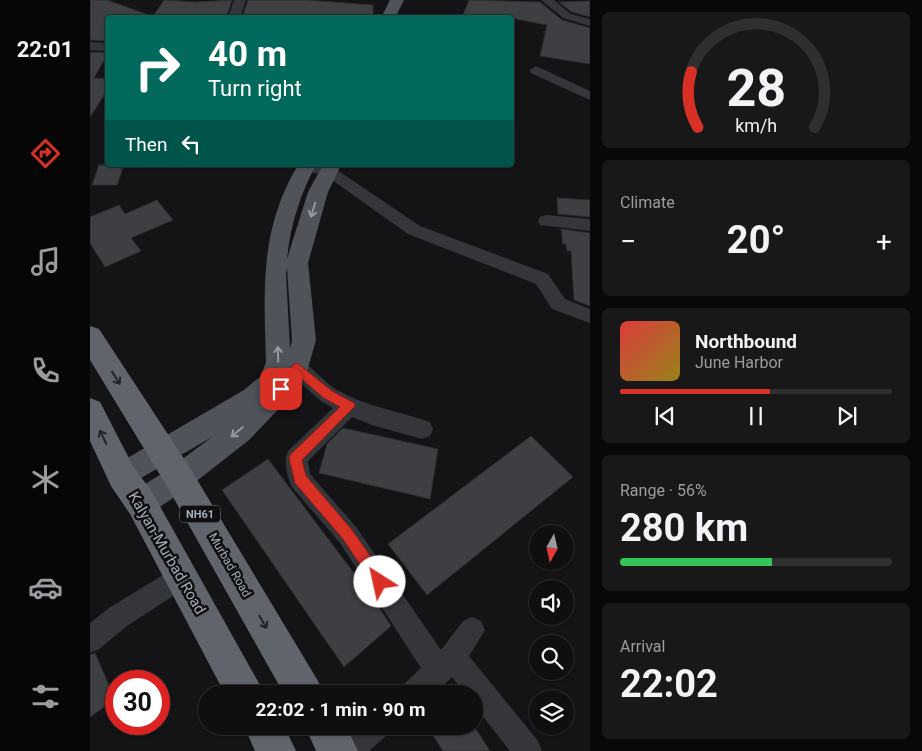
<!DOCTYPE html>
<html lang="en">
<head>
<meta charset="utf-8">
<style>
  :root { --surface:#0f0f10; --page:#181819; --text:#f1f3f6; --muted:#9b9c9f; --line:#2f2f30; --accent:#d93025 }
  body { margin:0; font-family:Roboto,sans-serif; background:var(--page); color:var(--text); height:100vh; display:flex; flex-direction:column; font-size:19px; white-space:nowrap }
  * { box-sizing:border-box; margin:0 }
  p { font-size:16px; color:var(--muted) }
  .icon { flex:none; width:28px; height:28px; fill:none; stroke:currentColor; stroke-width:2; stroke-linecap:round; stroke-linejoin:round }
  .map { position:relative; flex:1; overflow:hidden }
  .side { display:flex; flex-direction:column; gap:12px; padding:12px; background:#080809; width:332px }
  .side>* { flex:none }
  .hud { position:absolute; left:15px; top:15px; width:409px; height:152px; border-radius:5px; box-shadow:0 1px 4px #0004,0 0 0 1px var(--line); background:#00695c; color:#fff; overflow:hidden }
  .needle { width:32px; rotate:188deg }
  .controls { position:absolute; left:439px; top:525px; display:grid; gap:10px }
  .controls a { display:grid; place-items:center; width:45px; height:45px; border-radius:50%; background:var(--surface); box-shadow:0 1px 4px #0004,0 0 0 1px var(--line); font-size:25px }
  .speed { position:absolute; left:15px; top:670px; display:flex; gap:10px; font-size:25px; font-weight:700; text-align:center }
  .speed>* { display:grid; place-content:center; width:65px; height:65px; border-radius:50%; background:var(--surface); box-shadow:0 1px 4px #0004,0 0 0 1px var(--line); line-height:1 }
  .speed .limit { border:8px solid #d22; background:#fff; color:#111 }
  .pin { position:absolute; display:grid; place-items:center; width:42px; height:42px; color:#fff; margin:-21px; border-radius:10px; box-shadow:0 2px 8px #0006 }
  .me { position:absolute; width:55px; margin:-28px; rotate:325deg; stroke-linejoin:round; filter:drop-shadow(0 0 4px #0008) }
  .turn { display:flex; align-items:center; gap:18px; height:105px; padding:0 20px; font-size:22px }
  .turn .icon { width:65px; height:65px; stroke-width:2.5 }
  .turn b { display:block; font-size:35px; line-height:42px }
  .then { display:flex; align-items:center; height:48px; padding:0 20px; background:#0003; gap:10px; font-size:19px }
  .big { font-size:38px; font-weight:700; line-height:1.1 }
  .side .tile { flex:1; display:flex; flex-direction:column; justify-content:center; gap:8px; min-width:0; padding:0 18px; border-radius:8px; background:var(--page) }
  .side .dial { align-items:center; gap:0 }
  .dial svg { height:130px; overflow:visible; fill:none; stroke:var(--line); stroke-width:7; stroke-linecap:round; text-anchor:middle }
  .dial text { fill:var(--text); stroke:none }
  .song { display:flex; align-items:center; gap:15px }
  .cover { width:60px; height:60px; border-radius:8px; background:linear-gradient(135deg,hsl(0 70% 55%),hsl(50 70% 35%)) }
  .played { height:5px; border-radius:2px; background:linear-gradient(90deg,var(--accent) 55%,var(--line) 55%) }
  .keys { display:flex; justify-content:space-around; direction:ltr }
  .heat { display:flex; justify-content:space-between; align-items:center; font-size:28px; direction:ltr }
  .charge { height:8px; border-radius:4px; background:linear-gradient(90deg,#34c759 56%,var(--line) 0) }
  .trip { position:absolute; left:108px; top:685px; width:285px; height:50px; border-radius:25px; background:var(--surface); box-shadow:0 1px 4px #0004,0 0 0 1px var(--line); font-weight:700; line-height:50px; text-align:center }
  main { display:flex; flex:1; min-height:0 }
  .tab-bar { display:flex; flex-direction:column; width:90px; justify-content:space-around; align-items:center; background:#060606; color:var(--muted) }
  .tab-bar .icon { width:35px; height:35px }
  .tab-bar .current { color:var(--accent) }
  .tab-bar b { font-size:22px; color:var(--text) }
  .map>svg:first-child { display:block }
  .building { fill:#3e3f43; stroke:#2d2e32 }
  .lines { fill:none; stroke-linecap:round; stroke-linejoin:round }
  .minor { fill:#34363b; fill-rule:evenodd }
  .major { fill:#50535a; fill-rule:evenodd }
  .highway { fill:#60646c; fill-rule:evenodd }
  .oneway { stroke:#939aa4 }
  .oneway2 { stroke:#232428 }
  .route { fill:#d93025; stroke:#8d1f18 }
  .labels { text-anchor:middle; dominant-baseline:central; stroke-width:5; stroke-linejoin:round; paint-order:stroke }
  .shield { fill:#0f0f11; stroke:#777d85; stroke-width:1 }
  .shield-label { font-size:11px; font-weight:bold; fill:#a4acb7 }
  .street-label { font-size:12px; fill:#a4acb7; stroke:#0f0f11 }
  .near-street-label { font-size:15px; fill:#a4acb7; stroke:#0f0f11 }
</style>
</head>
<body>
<main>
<nav class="tab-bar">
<b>22:01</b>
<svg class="icon current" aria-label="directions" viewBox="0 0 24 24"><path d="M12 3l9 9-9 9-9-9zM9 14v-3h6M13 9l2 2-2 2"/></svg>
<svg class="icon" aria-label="music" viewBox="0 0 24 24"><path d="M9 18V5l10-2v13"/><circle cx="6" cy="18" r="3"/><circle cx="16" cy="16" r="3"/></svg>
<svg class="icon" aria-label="phone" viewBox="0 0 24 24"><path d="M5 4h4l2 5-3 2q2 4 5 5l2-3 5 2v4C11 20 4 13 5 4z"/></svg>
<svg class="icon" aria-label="climate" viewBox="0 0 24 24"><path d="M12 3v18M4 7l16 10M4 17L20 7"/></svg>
<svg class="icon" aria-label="car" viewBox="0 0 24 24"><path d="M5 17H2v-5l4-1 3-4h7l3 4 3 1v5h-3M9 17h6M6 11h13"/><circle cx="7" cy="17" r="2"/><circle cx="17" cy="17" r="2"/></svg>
<svg class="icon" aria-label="filters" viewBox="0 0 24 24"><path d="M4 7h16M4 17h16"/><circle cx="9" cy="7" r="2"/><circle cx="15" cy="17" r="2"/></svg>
</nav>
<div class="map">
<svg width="500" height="751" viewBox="0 0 500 751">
  <rect width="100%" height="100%" fill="#141416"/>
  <path class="building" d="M0,0H17L59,15V18H18V41L0,40Z
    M74,0L105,2L142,0L136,18H62Z
    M158,0H216L283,5V18H152Z
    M379,0L450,2L472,20L500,28V64L450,56L457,25L421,18H372Z
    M500,1V17L482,12L469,2Z
    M0,52L18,53L4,78L18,79V89L0,117Z
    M9,165H30L29,168H33L27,185H2Z
    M467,198L500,200V217L468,214Z
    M67,200L83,220L41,238L51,251L15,267L0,243V217L29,205L35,214Z
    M471,229L500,233V306L484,300L481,251H477L476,244H473Z
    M253,428L348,449L340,499L229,473L237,444Z
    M441,436L483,477L337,595L298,544Z
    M178,459L285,601L301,626L254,667L132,490Z
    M5,653L25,699L0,717V655Z
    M337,726H384L400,751H353Z"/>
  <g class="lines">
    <path class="minor" d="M144,0H156L150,18H138Z
      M451,0H464L481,14L500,19V26L473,18Z
      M0,42L18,43V51L0,50Z
      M446,66L500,91V100L441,73L440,70Z
      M210,165L244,168L330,226L458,274L475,299L500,309V323L462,309L446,284L318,234L235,175L211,170Z
      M456,215L500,219V231L450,225L448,221L450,217Z
      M207,360C223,365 233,382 247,390C277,407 308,411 340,422L343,429L340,436L332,439L282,425L262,417L218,461L220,474L266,527L351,650L373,621L382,617L391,621L395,630L379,656L448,741L452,751H420L384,705V694H375L362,677L344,694H310L314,684L331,668L250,543L202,487C197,475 193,462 198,451L243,408L231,401L200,374L197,368L200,362Z
      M91,564L100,567L103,576L100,585L37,626L9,649L0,653V623L19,608Z
      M264,726H300L296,736L279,751H243L247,741Z"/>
    <path class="major" d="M300,0H314L305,18H291Z
      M208,165H226C210,194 200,227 197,259L218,192L233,165H251L238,192L218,263L226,340L216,375L200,397L159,440L99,487L61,513L51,517L41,513L37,503L41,493L79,469L122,437L32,489L22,485L18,476L22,467L154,390L171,376L176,362C174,290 169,230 208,165ZM197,268L202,340L200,349L196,273Z"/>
    <path class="highway" d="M0,326L9,329L100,468L228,681L234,694H194L78,488L0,360Z
      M0,398L10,402L43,466L62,492L175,694H135L40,514L21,486L0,441Z
      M154,726H194L206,751H165Z
      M215,726H256L268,751H226Z"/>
  </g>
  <defs><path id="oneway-shaft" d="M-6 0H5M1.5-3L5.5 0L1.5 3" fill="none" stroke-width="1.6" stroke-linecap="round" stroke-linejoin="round" transform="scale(1.25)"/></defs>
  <g class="oneway">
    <use href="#oneway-shaft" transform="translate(223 210) rotate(107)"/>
    <use href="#oneway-shaft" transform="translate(188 354) rotate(-92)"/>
    <use href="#oneway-shaft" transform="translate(147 432) rotate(140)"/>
  </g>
  <g class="oneway2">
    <use href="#oneway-shaft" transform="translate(26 378) rotate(58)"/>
    <use href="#oneway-shaft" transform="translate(13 437) rotate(-116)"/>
    <use href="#oneway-shaft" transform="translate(173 622) rotate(60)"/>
  </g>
  <path class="route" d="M207,363L242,391L264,403L265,406L212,460L216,476L262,530L295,577L297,582L295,587L290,589L285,587L253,539L205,483L199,458L201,454L250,407L234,398L208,376L195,392H187V385L203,365Z"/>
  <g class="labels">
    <rect class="shield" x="90" y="505.5" width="40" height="17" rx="4"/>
    <g class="shield-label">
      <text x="110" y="514">NH61</text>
    </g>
    <g class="street-label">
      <text transform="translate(140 565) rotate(60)">Murbad Road</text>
    </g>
    <g class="near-street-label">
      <text transform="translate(77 553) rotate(60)">Kalyan-Murbad Road</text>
    </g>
  </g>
</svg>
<div class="controls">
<a><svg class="needle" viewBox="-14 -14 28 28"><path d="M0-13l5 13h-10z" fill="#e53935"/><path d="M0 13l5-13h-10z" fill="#9b9c9f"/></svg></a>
<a><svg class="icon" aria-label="sound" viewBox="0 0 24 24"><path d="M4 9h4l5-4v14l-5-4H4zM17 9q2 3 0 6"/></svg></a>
<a><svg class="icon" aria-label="search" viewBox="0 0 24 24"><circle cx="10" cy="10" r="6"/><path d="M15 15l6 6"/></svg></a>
<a><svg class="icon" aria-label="layers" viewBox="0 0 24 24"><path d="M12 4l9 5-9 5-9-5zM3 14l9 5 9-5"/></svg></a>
</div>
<div class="speed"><div class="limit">30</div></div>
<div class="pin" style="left:191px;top:389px;background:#d93025"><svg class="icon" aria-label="arrive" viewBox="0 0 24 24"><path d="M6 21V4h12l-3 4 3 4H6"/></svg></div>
<svg class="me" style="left:290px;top:582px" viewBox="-20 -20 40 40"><circle r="19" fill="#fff"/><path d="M0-13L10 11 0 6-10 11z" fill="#d93025"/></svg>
<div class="trip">22:02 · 1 min · 90 m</div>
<div class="hud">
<div class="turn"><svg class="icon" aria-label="right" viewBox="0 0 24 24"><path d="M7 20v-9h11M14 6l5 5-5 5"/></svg><div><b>40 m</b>Turn right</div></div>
<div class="then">Then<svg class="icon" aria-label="left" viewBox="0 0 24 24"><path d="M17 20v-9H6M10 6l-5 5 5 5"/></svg></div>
</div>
</div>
<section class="side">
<div class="tile dial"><svg viewBox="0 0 100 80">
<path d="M14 69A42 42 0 1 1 86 69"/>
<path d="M14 69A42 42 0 0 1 10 35" stroke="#d93025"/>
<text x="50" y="56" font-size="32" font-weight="700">28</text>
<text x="50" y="72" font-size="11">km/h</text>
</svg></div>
<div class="tile"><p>Climate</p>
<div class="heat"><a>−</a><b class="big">20°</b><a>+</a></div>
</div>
<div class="tile">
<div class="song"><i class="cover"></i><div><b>Northbound</b><p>June Harbor</p></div></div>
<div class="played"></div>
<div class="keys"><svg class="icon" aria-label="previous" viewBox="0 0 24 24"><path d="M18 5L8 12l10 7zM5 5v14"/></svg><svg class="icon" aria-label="pause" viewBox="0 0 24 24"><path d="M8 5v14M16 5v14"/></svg><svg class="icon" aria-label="next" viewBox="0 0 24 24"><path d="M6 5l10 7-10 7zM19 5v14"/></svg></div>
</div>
<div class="tile"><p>Range · 56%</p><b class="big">280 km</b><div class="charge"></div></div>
<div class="tile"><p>Arrival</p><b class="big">22:02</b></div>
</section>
</main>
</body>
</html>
